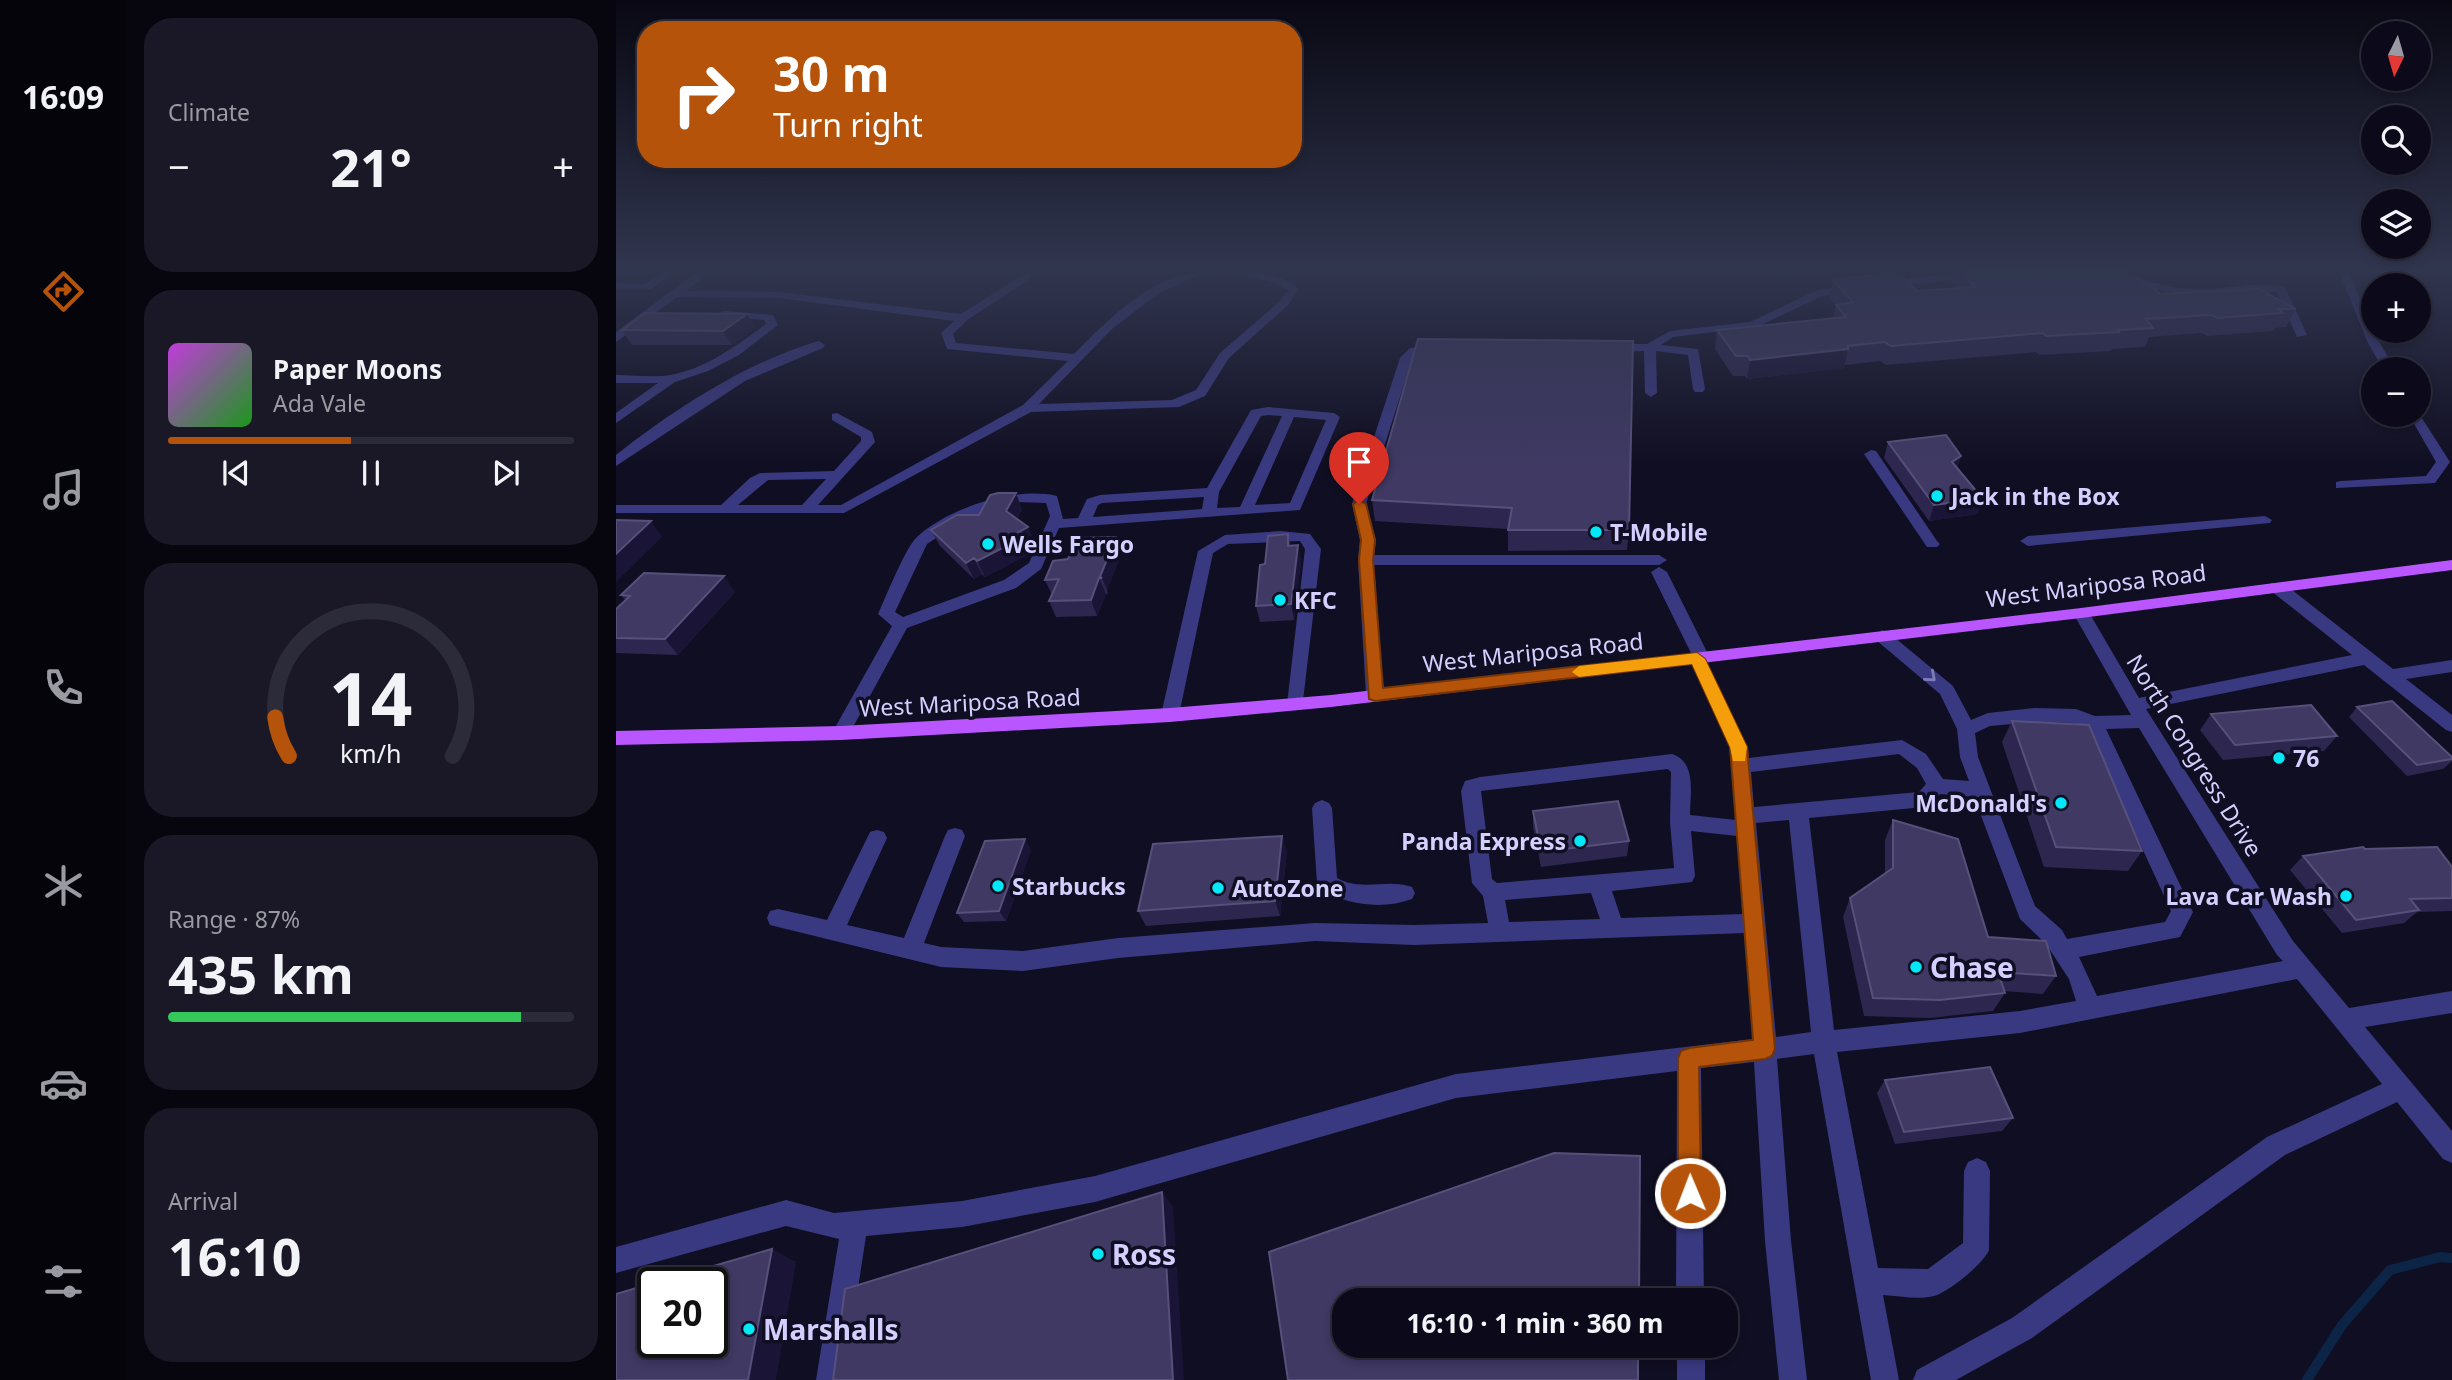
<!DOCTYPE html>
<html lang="en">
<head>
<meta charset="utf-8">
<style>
  :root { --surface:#0c0a1a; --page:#1a1827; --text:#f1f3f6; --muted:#9a9aa2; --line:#2c2b39; --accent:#b45309 }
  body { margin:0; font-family:"Noto Sans",sans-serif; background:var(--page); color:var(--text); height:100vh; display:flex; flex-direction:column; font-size:26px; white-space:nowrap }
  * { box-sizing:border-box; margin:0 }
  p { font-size:23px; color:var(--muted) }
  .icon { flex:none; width:38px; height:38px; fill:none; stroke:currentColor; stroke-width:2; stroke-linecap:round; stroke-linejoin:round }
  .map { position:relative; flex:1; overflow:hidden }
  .drawer { display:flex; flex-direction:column; gap:18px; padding:18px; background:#07060e; width:490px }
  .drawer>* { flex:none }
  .hud { position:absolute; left:21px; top:21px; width:665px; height:147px; border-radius:28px; box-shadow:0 4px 10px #0003,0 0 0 2px var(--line); background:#b45309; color:#fff; overflow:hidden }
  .needle { width:46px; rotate:185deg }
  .tools { position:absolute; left:1745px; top:21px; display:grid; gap:14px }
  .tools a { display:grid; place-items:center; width:70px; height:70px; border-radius:50%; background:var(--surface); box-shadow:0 4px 10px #0003,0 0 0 2px var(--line); font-size:35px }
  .speed { position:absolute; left:21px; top:1267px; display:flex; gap:14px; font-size:35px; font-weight:700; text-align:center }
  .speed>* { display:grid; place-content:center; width:91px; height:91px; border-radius:50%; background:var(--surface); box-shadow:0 4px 10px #0003,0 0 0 2px var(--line); line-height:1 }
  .speed .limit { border:4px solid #111; border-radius:10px; background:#fff; color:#111 }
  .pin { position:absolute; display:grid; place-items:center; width:60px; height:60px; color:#fff; margin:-72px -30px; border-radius:50% 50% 50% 0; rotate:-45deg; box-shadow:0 0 7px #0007 }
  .pin .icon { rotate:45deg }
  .me { position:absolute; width:77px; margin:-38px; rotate:359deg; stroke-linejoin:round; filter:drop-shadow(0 0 5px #0008) }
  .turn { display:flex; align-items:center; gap:24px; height:147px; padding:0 21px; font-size:32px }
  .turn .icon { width:91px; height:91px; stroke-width:2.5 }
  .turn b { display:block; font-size:49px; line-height:60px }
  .big { font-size:52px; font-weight:700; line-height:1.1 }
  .drawer .card { flex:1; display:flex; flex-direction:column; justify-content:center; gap:10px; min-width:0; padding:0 24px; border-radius:28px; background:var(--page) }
  .drawer .dial { align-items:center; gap:0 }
  .dial svg { height:182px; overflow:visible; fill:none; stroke:var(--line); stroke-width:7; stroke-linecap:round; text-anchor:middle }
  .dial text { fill:var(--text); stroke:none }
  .song { display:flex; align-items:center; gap:21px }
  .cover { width:84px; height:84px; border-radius:10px; background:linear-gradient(135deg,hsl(290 70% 55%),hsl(120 70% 35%)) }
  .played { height:7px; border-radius:4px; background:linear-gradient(90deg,var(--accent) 45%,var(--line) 45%) }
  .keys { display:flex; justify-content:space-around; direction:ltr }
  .heat { display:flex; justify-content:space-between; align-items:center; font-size:38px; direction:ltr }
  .charge { height:10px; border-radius:5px; background:linear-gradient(90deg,#34c759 87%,var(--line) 0) }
  .trip { position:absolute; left:716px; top:1288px; width:406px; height:70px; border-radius:28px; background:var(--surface); box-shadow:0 4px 10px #0003,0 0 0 2px var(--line); font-weight:700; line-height:70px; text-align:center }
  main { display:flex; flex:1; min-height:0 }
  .tabs { display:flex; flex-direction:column; width:126px; justify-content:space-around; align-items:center; background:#05040a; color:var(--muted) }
  .tabs .icon { width:49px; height:49px }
  .tabs .selected { color:var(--accent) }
  .tabs b { font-size:32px; color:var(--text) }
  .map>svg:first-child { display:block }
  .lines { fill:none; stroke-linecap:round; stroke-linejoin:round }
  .stream { stroke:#0c2547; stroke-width:10 }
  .minor { fill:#393981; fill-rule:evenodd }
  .major { fill:#ba56ff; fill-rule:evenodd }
  .wall { fill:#2d2750 }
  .shaded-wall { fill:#1a1536 }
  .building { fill:#3f3963; stroke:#56507b; stroke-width:2 }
  .oneway { stroke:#7e7cba }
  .route { fill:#b45309; stroke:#753606; stroke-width:2 }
  .slow { fill:#f59e0b }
  .poi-dot { fill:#01e8f9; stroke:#100e22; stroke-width:2.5 }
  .labels { text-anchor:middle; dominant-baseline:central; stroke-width:7; stroke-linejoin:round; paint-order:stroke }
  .poi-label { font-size:23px; font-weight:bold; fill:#d3cfff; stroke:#100e22; text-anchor:start }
  .street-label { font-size:23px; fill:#d3cfff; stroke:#100e22 }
  .near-poi-label { font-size:28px; font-weight:bold; fill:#d3cfff; stroke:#100e22; text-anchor:start }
</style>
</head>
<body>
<main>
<nav class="tabs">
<b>16:09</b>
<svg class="icon selected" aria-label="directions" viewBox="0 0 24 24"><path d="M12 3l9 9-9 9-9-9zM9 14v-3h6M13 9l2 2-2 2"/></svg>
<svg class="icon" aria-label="music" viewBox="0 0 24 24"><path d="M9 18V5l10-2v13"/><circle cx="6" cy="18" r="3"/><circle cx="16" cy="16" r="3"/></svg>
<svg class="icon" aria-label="phone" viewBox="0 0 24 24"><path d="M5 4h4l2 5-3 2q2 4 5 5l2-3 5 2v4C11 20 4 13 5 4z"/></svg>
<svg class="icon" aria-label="climate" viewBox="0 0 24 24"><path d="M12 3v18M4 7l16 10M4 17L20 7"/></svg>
<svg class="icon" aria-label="car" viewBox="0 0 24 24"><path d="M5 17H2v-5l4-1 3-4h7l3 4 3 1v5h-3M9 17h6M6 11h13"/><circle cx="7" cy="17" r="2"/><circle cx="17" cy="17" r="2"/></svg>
<svg class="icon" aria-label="filters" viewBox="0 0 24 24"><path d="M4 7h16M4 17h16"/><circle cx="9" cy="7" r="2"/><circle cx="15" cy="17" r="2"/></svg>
</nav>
<section class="drawer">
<div class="card"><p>Climate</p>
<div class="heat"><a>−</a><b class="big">21°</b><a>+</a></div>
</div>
<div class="card">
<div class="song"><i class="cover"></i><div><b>Paper Moons</b><p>Ada Vale</p></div></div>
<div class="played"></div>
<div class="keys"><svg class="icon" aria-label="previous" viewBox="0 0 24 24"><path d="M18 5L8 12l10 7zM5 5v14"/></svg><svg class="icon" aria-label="pause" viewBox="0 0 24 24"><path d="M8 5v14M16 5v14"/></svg><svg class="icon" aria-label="next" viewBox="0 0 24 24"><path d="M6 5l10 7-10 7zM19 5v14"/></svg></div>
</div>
<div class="card dial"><svg viewBox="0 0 100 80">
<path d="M14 69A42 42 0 1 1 86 69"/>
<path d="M14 69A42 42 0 0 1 8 52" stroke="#b45309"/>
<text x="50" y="56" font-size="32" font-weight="700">14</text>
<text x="50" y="72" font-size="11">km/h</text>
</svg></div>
<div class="card"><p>Range · 87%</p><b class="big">435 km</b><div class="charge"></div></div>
<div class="card"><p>Arrival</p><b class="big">16:10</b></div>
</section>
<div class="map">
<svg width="1836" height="1380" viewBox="0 0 1836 1380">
  <rect width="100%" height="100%" fill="#100e22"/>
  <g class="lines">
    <path class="stream" d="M1691,1380L1726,1325L1774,1270L1824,1257L1836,1258"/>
    <path class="minor" d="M46,272H58L35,289H0V283L29,284Z
      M81,272H93L70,291L163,292L345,314L412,272H424L351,320L337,334L340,343L458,354C492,320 538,272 589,272L543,293L496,329L423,404L556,400L580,390L604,353L664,301L672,290L658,283L617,272C640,272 665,273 683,289L672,305L613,358L589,396L563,407L415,412L228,513H0V505H105L134,478L144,473L218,471L245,441V437L216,420V414L221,413L256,432L259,442L202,505H225L407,405L452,361L331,349L325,333L338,321L163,298L61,297L0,342V332ZM210,479L186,505H122L152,480Z
      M1354,272H1388L1383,275L1269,287L1264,284L1269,281Z
      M1481,272C1512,272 1540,286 1571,289C1604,292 1636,280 1669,287L1691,335L1681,337L1661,292L1570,295L1530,288Z
      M1723,272H1733L1757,331L1779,369H1767L1752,343Z
      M1237,285L1241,286V290L1206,296L1141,327L1057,337L1045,345L1082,349L1089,389L1087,392H1079L1077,389L1072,355L1040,351L1041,393L1035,397L1029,393L1028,351L993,352L987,348L993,344H1031L1054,331L1134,322L1199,291Z
      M109,311L157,315L162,325L123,355L92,371L59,382L0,423V413L42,383H0V375C17,375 38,378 54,375C90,369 121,345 150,324L148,320L105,316V312Z
      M203,341L209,345L207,348L129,381L0,466V455C57,410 132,361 203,341Z
      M822,345L828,349L826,352L801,354L796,359L750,504L760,540L758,555H1043L1051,560L1043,565H758L768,695L765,699H753L750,695L742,560L744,540L736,504L784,358L794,348Z
      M652,407L718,413L724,417L684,510L443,528L425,569L400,588L291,628L231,738H219L216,733L276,626L262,614C270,597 289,548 301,537C332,508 399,486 441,496L447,519L462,518L471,499L484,495L591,488L635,410ZM652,415L666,416L624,507L601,508L603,492L645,416ZM678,417L710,420L674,503L639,505ZM588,497L586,509L477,517L482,505L486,503ZM400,502L430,503L434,516L413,563L388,580L287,617L279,612L311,544L352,517Z
      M1802,412L1834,462L1819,483L1720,488V482L1725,481L1810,476L1820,462L1793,415H1802Z
      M1255,450L1260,451L1321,541L1324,544L1321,547H1311L1248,454Z
      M1649,516L1656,520L1654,523L1412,546L1404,541L1412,536Z
      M665,531L694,534L705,549L686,709H674L671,704L689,549L684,541L612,544L597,553L563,715L560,720H548L545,715L582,551L609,535Z
      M1043,567L1051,572L1094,658L1091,662L1132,747L1133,758L1286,740L1310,754L1327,779L1353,781L1344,757L1341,729L1324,694L1260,640L1258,636L1266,630L1272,632L1337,686L1355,720L1372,713L1418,708L1460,709L1479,716L1515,715L1457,613L1465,608L1471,609L1523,698L1736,655L1655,591L1653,587L1655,583H1667L1777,669L1836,660V672L1790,679L1836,715V732L1830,730L1748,665L1530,709L1677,941L1733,1008L1836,991V1013L1749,1027L1836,1131V1163L1827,1159L1781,1102L1669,1155L1416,1338L1340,1380H1297L1301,1370L1396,1318L1651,1137L1766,1084L1681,979L1404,1033L1221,1052L1262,1268L1312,1269L1347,1243L1348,1171L1352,1162L1361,1158L1370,1162L1374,1171L1373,1250C1368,1263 1333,1292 1318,1296C1303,1300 1283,1296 1267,1295L1283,1380H1255L1198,1054L1161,1059L1175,1241L1191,1380H1163L1149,1241L1138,1062L1085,1068L1088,1300H1060L1061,1071L840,1098L479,1202L346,1227L250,1236L228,1380H200L223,1239L170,1226L0,1273V1247L170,1200L218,1213L346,1201L479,1176L840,1074L1137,1039L1129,933L798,945L699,941L502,958L407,971L325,967L162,927L154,925L151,918L154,911L162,909L211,920L254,832L261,830L268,832L271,838L231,925L288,938L329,836L332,830L339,828L346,830L349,836L308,943L325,947L407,951L502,938L699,923L798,925L872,923L867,896L856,883L845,791L849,781L864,777L1056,754C1081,762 1074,794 1074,815L1120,820L1114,747L1073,659L1076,655L1035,572ZM1418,722L1458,723L1471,728L1555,911L1549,922L1451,939L1446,930L1419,906L1362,757L1359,733L1374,726ZM1523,728L1661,955L1667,961L1481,996L1463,957L1564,937L1577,912L1490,729ZM1283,754L1301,768L1310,784L1303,792L1138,807L1135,772ZM1052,769L1055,772L1054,822L1058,868L881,883L876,879L865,791ZM1324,794L1358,797L1404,919L1430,944L1453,979L1460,1001L1404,1011L1218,1030L1193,818L1308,807L1315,804ZM1173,820L1195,1032L1160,1037L1140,823ZM1075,831L1121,836L1128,914L1005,918L996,891L1076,882L1079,876ZM975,893L984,919L893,922L889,900Z
      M706,800L713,803L716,808L721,878C745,892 772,878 796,887L799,893L796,899C767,910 730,905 704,889L701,883L696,808L699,803Z
      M1061,1346H1089V1380H1061Z"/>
    <path class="major" d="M1836,560V570L1465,618L715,707L554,722L225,740L0,745V731L225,726L554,708L715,695L1465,608Z"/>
  </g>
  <path class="wall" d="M1339,272H1513L1545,294L1680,309L1670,327L1659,328L1657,331L1591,336L1586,333L1533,337L1529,347L1496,349L1495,351L1423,355L1420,352L1270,365L1264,361L1229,365L1228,368L1131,379L1129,376H1117L1099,349L1101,330L1217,318L1220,305L1213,298L1217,280L1301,291L1339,288L1335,283Z
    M131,314L139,328L116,345H16L6,330Z
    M802,339L1013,530L1011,550L892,551V529L759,521L756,500Z
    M1272,442L1345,456L1341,468L1367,499L1361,514L1313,521L1268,458Z
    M406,509L401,519L419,543L413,546L416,551L415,553L369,577L366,574L358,579L324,546L315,530L363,515Z
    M672,534L675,546L682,545L685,561L678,620L644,622L640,606L649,564Z
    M500,537L506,552L491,590L492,594H490L481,616L440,617L433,601L436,595L429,580L452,559Z
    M119,592L62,655L0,653V609L9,600L5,595Z
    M1741,707L1836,757V761L1827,769L1791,776L1733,717Z
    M1595,714L1721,736L1708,751L1607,760L1584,730Z
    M1396,721L1526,851L1512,871L1428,867L1386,742Z
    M917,811L1013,841L1011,856L925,867L917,827Z
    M1277,820L1372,937L1440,976L1427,994L1388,991L1389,993L1377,1011L1314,1018L1248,1016L1227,917L1234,898L1269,874V840Z
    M1749,849L1836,867V911L1801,912L1788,923L1726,933L1674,870L1687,856Z
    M415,850L390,921L348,922L341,913Z
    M671,851L664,916L530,926L522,911Z
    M1269,1080L1397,1118L1386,1131L1279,1144L1261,1093Z"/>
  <path class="shaded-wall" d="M131,314L139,328L116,345L107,331Z
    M1232,349L1228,368L1131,379L1134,360Z
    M1345,456L1339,472L1336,462Z
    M400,493L406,509L397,527L390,511Z
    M1367,499L1361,514L1313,521L1318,505Z
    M35,521L46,537L0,582V554Z
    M412,527L419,543L413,546L416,551L415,553L369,577L361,561Z
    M500,537L506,552L491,590L486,578L484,577Z
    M682,545L685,561L678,620L675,604Z
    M358,558L366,574L358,579L350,563Z
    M108,576L119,592L62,655L49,639Z
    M483,578L490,594L481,616L475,600Z
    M666,836L671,851L664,916L659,901Z
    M409,839L415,850L390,921L383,911Z
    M546,1192L557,1207L568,1380H557Z
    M156,1249L180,1262L160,1380H132Z"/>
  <path class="building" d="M1282,272L1301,291L1359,287L1346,272H1513L1545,294L1643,289L1680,309H1663L1667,313L1601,318L1595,315L1530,319L1537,328L1502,330L1503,332L1430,336L1427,333L1275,346L1269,342L1232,346V349L1134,360L1132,356H1120L1101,330L1230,317L1220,305L1237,302L1217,280Z
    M29,313L131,314L107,331L6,330Z
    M802,339L1017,341L1013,530H892L896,508L756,500Z
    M1330,435L1345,456L1336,462L1367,499L1318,505L1272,442Z
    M382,493H400L390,511L412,527L403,532L409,535L408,537L361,561L358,558L350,563L315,530L341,515H363L374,495Z
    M0,520L35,521L0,554Z
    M672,534V546L682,545L675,604L640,606L644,565L649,564L652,536Z
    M500,537L484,577L486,578H483L475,600L433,601L443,579L429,580L437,561L452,559L462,538Z
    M28,573L108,576L49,639L0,638V609L14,596L5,595Z
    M1776,701L1836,757V759L1801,765L1741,707Z
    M1695,705L1721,736L1619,745L1595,714Z
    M1396,721L1473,725L1526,851L1440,847Z
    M1002,801L1013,841L925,852L917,811Z
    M1277,820L1342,839L1372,937L1430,941L1440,976L1382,972L1389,993L1324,1000L1257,998L1234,898L1277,868Z
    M666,836L659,901L522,911L537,844Z
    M409,839L383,911L341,913L369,841Z
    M1747,847L1749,849L1821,847L1836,867V898L1794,899L1803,910L1740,920L1687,856Z
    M1374,1067L1397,1118L1288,1132L1269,1080Z
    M938,1153L1024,1156L1023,1300H728V1346H1022V1380H672L653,1252Z
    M546,1192L557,1380H217L229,1289Z
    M156,1249L132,1380H0V1294L37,1283V1342H96V1283H39Z"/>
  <defs><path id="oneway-chevron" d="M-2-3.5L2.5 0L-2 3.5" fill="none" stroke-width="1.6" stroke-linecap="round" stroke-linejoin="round" transform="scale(1.75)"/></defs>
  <use class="oneway" href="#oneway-chevron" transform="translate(1315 677) rotate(41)"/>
  <linearGradient id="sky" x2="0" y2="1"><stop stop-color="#090813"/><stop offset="0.58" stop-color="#31364f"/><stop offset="1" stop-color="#31364f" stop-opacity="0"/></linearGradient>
  <rect width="1836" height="465" fill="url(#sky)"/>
  <path class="route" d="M743,500L750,504L759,540L757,560L767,688L1081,653L1089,659L1131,747L1159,1049L1156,1056L1149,1059L1083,1067L1085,1193L1082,1201L1074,1205L1065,1201L1062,1193V1058L1065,1051L1073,1048L1137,1040L1114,747L1076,664L759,701L753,699L743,560L745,540L737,504Z"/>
  <path class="slow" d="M1081,653L1089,659L1131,747L1129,761H1117L1114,747L1076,664L963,677L956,672L963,666Z"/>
  <g class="poi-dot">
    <circle cx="1321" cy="496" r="7"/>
    <circle cx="980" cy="532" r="7"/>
    <circle cx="372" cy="544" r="7"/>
    <circle cx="664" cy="600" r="7"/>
    <circle cx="1663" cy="758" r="7"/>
    <circle cx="1445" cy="803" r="7"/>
    <circle cx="964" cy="841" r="7"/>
    <circle cx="382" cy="886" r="7"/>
    <circle cx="602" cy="888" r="7"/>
    <circle cx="1730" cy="896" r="7"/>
    <circle cx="1300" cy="967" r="7"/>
    <circle cx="482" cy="1254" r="7"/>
    <circle cx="133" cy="1329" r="7"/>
  </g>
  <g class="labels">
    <g class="poi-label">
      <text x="1335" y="496">Jack in the Box</text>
      <text x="994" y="532">T-Mobile</text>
      <text x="386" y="544">Wells Fargo</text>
      <text x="678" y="600">KFC</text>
      <text x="1677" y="758">76</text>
      <text x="1431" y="803" text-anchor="end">McDonald's</text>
      <text x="950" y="841" text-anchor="end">Panda Express</text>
      <text x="396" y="886">Starbucks</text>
      <text x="616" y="888">AutoZone</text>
      <text x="1716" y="896" text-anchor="end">Lava Car Wash</text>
    </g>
    <g class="street-label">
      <text transform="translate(1480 585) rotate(-7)">West Mariposa Road</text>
      <text transform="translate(917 652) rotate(-6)">West Mariposa Road</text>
      <text transform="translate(354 702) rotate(-3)">West Mariposa Road</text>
      <text transform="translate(1579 755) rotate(58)">North Congress Drive</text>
    </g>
    <g class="near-poi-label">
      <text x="1314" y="967">Chase</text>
      <text x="496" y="1254">Ross</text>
      <text x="147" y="1329">Marshalls</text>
    </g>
  </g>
</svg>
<div class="tools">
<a><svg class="needle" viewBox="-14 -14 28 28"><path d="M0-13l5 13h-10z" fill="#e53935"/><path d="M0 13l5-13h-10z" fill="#9a9aa2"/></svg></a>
<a><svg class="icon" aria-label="search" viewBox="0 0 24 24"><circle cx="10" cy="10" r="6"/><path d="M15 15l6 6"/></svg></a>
<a><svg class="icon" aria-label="layers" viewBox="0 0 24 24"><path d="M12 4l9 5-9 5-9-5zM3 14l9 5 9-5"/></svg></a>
<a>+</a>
<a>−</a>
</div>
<div class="speed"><div class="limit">20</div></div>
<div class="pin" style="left:743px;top:504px;background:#d93025"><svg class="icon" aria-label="arrive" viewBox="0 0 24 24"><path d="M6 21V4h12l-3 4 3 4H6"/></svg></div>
<svg class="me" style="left:1074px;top:1193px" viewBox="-20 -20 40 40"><circle r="17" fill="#b45309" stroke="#fff" stroke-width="3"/><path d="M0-11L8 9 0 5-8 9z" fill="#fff"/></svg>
<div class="trip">16:10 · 1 min · 360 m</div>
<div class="hud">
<div class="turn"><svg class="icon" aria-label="right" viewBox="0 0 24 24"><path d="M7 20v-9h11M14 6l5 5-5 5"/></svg><div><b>30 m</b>Turn right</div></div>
</div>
</div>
</main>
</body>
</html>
